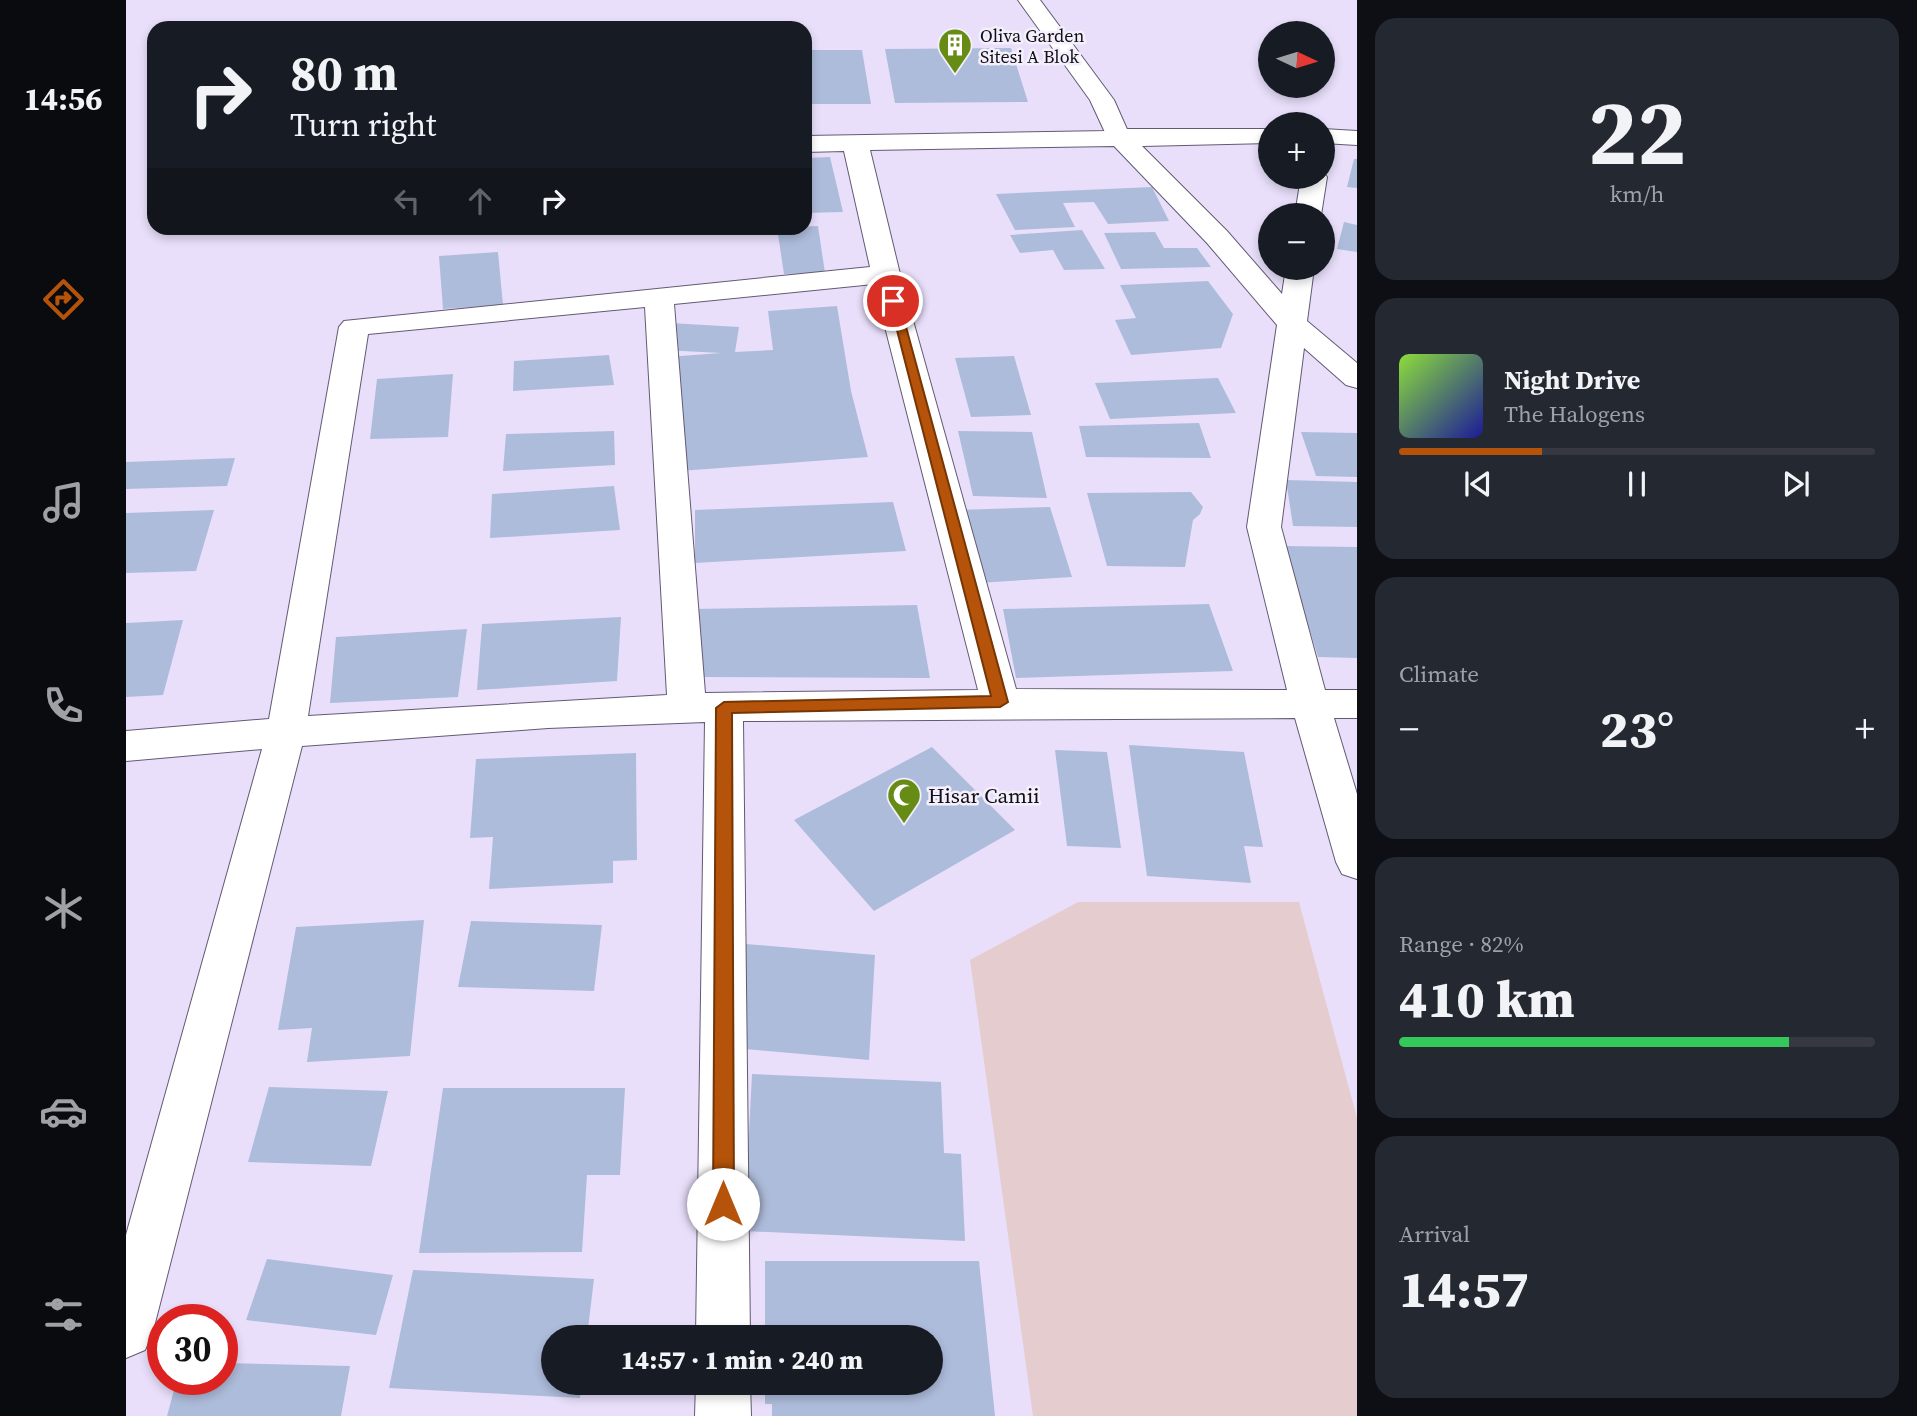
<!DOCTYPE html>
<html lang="en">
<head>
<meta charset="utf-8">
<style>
  :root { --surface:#171b24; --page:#242831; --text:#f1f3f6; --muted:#9ea1a6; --line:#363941; --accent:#b45309 }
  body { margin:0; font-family:"Source Serif 4",serif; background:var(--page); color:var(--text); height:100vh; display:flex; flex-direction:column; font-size:26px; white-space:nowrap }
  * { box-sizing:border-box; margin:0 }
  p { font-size:23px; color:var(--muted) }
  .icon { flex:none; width:38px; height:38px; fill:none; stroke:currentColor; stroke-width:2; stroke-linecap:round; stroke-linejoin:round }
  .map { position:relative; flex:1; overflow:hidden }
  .side { display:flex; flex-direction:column; gap:18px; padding:18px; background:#0d0f14; width:560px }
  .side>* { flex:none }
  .hud { position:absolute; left:21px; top:21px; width:665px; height:214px; border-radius:21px; box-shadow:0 4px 10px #0003; background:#171b24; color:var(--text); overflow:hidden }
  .needle { width:46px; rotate:94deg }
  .controls { position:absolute; left:1132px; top:21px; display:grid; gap:14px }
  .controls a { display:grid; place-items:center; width:77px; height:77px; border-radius:50%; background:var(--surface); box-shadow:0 4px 10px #0003; font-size:35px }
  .speed { position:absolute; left:21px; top:1304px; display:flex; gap:14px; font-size:35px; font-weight:700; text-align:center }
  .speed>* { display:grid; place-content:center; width:91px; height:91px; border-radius:50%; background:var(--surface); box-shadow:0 4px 10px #0003; line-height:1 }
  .speed .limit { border:10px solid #d22; background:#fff; color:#111 }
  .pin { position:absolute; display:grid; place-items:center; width:60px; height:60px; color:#fff; margin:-30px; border:4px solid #fff; border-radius:50%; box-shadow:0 2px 7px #0007 }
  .me { position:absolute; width:77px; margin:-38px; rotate:0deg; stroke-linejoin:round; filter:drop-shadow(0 0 5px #0008) }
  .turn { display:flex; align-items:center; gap:24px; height:147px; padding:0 28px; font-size:32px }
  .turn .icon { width:91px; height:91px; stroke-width:2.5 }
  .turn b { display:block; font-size:49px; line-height:60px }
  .lanes { display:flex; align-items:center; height:66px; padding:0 28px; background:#0003; justify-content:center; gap:35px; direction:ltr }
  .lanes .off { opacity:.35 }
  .big { font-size:52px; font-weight:800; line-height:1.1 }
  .side .card { flex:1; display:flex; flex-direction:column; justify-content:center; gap:10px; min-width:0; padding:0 24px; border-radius:21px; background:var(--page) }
  .side .dial { align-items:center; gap:0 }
  .dial b { font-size:91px; line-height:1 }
  .song { display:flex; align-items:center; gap:21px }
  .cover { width:84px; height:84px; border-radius:10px; background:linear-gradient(135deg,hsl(90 70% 55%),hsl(240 70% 35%)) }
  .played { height:7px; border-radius:4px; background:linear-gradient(90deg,var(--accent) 30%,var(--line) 30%) }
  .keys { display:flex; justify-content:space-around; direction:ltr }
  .heat { display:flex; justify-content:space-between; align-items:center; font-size:38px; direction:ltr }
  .charge { height:10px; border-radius:5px; background:linear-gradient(90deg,#34c759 82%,var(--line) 0) }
  .trip { position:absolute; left:415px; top:1325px; width:402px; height:70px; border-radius:35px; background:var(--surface); box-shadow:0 4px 10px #0003; font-weight:800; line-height:70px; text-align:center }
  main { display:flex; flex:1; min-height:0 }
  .menu { display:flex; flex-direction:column; width:126px; justify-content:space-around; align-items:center; background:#090b0e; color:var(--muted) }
  .menu .icon { width:49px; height:49px }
  .menu .on { color:var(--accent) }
  .menu b { font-size:32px; color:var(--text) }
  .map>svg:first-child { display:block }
  .green { fill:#e5ccce }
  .building { fill:#aebcdb }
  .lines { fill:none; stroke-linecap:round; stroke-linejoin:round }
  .street-casing { stroke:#635a72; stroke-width:2 }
  .secondary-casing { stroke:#635a72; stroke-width:2 }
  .street { fill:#fff; fill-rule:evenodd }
  .secondary { fill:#fff; fill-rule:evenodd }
  .route { fill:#b45309; stroke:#753606; stroke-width:2 }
  .labels { text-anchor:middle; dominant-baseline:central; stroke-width:5; stroke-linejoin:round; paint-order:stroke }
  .far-poi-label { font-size:18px; fill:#120f18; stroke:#f3effb; text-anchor:start }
  .poi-label { font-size:21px; fill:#120f18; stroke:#f3effb; text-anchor:start }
</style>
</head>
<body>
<main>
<nav class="menu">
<b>14:56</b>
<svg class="icon on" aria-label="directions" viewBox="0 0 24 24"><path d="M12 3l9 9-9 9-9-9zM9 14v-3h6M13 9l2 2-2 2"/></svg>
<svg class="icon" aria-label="music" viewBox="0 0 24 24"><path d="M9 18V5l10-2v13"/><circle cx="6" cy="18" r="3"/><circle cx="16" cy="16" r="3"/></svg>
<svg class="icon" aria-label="phone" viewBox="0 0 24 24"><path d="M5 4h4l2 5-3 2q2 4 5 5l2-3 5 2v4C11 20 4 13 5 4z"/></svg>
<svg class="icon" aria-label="climate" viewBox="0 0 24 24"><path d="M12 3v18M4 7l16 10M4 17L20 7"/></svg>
<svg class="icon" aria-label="car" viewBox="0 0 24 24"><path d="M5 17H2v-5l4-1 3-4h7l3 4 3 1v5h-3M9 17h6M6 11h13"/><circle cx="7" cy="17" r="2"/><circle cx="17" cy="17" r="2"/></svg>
<svg class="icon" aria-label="filters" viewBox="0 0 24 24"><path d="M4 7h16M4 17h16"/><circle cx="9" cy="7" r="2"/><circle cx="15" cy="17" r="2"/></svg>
</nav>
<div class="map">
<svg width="1231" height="1416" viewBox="0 0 1231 1416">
  <rect width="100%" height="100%" fill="#e9dffb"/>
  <path class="green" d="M952,902H1173L1231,1118V1416H907L844,960Z"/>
  <path class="building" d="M885,48L902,102L769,103L759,49Z
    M679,50H736L745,104H679Z
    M704,157L717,212L679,213V158Z
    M1228,159H1231V188L1221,187Z
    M1026,187L1043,221L982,224L968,202L937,203L949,227L889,230L870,194Z
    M1218,222L1231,225V252L1211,249Z
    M692,226L699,273L658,274L651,228Z
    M956,230L979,269L938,270L927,250L894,253L884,235Z
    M1029,232L1038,248H1071L1085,267L995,269L978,233Z
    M372,252L377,305L317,309L313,256Z
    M1082,281L1107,314L1095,348L1005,355L989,320L1010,318L994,285Z
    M711,306L725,391L742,457L554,471L541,357L595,353L537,350L544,323L613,327L609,352L647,350L642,311Z
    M483,355L488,385L387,391L388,361Z
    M888,356L905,415L845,417L829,358Z
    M327,374L322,437L244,439L251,379Z
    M1092,378L1110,413L984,419L969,383Z
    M1073,423L1085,458L960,457L953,426Z
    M488,431L489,465L377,471L380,434Z
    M832,431L906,432L921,498L847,496Z
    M1175,432L1231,433V477L1190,476Z
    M109,458L101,486L0,489V462Z
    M1160,480L1231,482V527L1167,526Z
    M488,486L494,530L364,538L366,494Z
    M1065,492L1077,507L1074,514L1067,520L1059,567L981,566L961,493Z
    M767,502L780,551L569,563V510Z
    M924,507L946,577L852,583L832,510Z
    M88,510L70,571L0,573V513Z
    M1158,546L1231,547V658L1192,657Z
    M1083,604L1107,671L890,678L877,609Z
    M791,605L804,678L573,677L567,609Z
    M495,617L491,681L351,690L356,624Z
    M57,620L37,695L0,697V623Z
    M341,629L332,697L204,703L210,637Z
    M1003,745L1118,752L1137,847L1118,846L1125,883L1021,876Z
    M806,747L889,830L748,911L668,820Z
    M929,750L981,752L995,848L941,846Z
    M510,753L511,860L487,861V883L363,889L367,837L344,838L350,759Z
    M298,920L284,1056L181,1062L186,1028L152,1030L170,927Z
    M345,921L476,925L468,991L332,987Z
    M620,944L749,955L743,1060L608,1048Z
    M626,1074L815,1082L818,1153L835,1154L839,1241L618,1231Z
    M143,1087L262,1091L245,1166L122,1162Z
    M317,1088H499L494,1175H461L456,1252L293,1253Z
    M141,1259L267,1275L250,1335L120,1320Z
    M639,1261H853L869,1416H646V1404H639V1382H805V1337H639Z
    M287,1270L468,1279L461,1337H427V1382H456L454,1398L263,1388Z
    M96,1363L224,1366L215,1416H41L51,1379H96Z"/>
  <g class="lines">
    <g class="street-casing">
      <path id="street" d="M992,129H1144V143L1016,146L1101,231L1156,294L1160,268H1188L1181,321L1231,363V388L1220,385L1178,348L1155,527L1199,690H1231V718H1208L1231,794V879L1216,874L1210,862L1169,718L617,721L624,1337H570L579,722L422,728L176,746L27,1331L19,1350L0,1358V1235L136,749L0,761V731L143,719L213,327L218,321L744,267L718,151L679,152V136L983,131ZM988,146L1081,243L1151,325L1121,527L1161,690L890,689L774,274L744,150ZM748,284L852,690L579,693L548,304ZM519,307L541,695L182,716L242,334Z
        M1197,129L1231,131V145L1197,143Z
        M1197,172L1201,177L1195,215H1169L1175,177H1197Z
        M570,1382H624L625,1416H569Z"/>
    </g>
    <g class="secondary-casing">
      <path id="secondary" d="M892,0H914L988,100L1004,136L1001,141H983L964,100Z"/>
    </g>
    <use href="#street" class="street"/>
    <use href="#secondary" class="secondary"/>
  </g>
  <path class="route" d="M763,299L773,301L882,702L874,707L606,713L608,1204L604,1211L597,1214L590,1211L587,1204L590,708L598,702L865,696Z"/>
  <defs>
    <g id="building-pin" transform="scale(1.75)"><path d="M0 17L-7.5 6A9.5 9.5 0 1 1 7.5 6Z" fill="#678c15" stroke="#f3effb"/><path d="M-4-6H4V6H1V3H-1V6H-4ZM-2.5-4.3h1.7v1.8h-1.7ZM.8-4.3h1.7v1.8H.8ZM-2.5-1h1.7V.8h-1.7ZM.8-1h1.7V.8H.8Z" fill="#fff"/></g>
    <g id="mosque-pin" transform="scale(1.75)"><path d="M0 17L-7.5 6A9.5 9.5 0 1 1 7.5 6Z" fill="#678c15" stroke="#f3effb"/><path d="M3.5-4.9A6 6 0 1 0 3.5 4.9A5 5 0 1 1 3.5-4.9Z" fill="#fff"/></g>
  </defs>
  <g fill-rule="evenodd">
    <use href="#building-pin" x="829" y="45"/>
    <use href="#mosque-pin" x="778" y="795"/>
  </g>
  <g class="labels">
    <g class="far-poi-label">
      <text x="854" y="35">Oliva Garden<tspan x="854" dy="21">Sitesi A Blok</tspan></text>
    </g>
    <g class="poi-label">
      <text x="802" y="795">Hisar Camii</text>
    </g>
  </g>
</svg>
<div class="controls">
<a><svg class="needle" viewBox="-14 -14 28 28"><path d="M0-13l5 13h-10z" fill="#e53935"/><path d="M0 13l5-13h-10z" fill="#9ea1a6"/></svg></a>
<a>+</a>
<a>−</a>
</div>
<div class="speed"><div class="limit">30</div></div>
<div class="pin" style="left:767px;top:301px;background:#d93025"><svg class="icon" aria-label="arrive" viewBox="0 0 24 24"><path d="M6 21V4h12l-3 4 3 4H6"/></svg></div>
<svg class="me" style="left:597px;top:1204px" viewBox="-20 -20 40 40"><circle r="19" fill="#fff"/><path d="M0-13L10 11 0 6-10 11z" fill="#b45309"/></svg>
<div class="trip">14:57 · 1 min · 240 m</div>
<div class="hud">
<div class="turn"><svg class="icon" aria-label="right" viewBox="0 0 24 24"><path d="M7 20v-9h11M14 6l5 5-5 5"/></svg><div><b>80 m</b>Turn right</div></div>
<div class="lanes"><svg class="icon off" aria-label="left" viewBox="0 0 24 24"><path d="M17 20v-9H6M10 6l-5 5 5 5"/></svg><svg class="icon off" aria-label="ahead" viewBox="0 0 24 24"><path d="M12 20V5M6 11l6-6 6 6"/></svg><svg class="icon" aria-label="right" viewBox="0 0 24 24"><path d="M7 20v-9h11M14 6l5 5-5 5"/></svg></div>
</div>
</div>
<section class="side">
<div class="card dial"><b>22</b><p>km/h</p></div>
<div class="card">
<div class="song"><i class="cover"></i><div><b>Night Drive</b><p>The Halogens</p></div></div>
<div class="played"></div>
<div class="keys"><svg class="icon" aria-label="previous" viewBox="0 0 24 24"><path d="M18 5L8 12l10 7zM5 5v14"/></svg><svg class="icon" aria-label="pause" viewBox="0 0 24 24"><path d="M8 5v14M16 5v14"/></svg><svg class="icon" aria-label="next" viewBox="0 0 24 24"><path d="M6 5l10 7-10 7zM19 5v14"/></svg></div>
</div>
<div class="card"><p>Climate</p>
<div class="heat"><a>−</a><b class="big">23°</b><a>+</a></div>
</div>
<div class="card"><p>Range · 82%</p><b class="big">410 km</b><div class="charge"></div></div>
<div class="card"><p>Arrival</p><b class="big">14:57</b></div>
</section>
</main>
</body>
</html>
